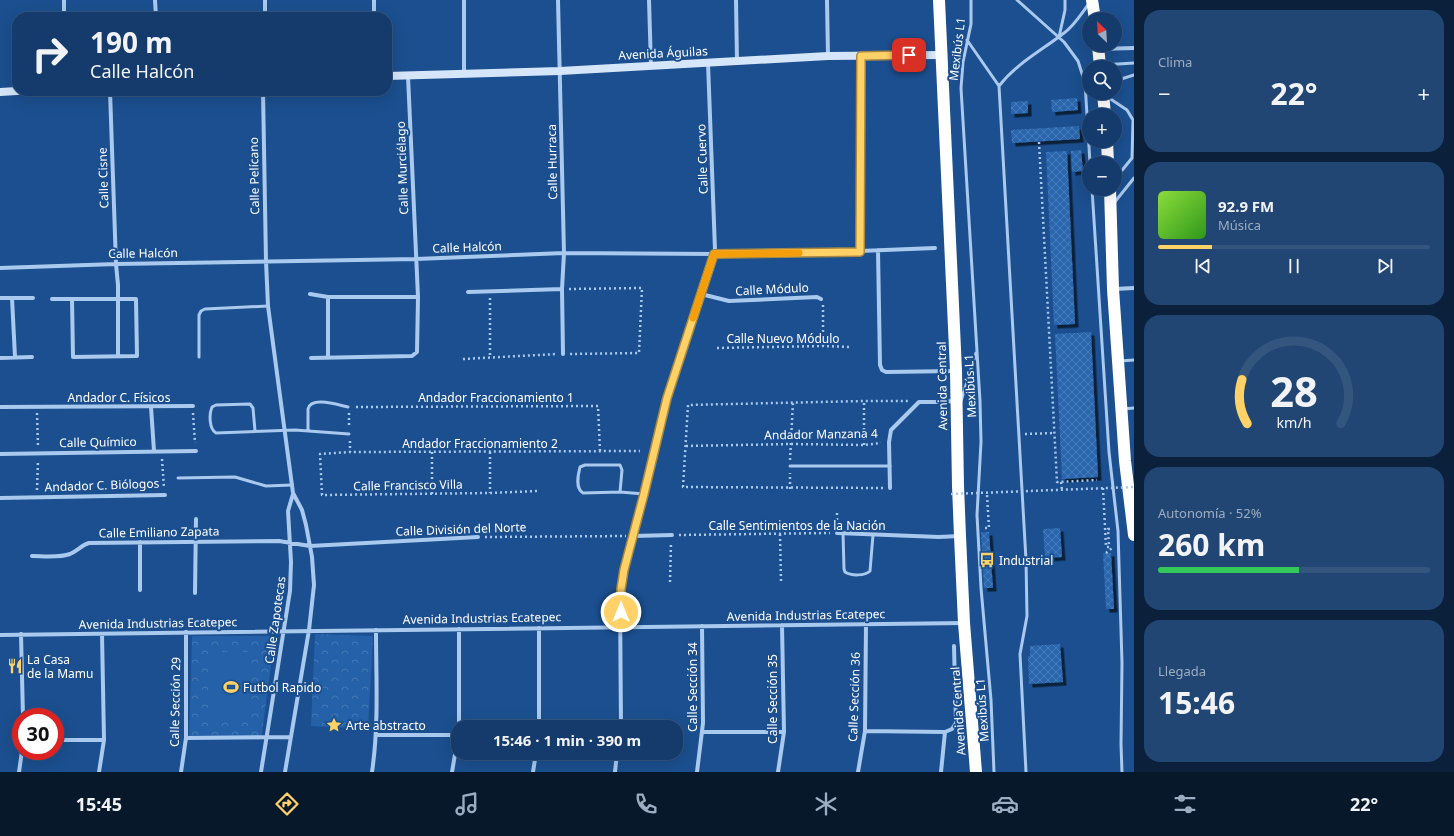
<!DOCTYPE html>
<html lang="es">
<head>
<meta charset="utf-8">
<style>
  :root { --surface:#143b6b; --page:#214673; --text:#f1f3f6; --muted:#9dadc1; --line:#33557e; --accent:#ffd166 }
  body { margin:0; font-family:"Noto Sans",sans-serif; background:var(--page); color:var(--text); height:100vh; display:flex; flex-direction:column; font-size:15px; white-space:nowrap }
  * { box-sizing:border-box; margin:0 }
  p { font-size:13px; color:var(--muted) }
  .icon { flex:none; width:22px; height:22px; fill:none; stroke:currentColor; stroke-width:2; stroke-linecap:round; stroke-linejoin:round }
  .map { position:relative; flex:1; overflow:hidden }
  .side { display:flex; flex-direction:column; gap:10px; padding:10px; background:#0b203b; width:320px }
  .side>* { flex:none }
  .top-card { position:absolute; left:12px; top:12px; width:380px; height:84px; border-radius:16px; box-shadow:0 4px 16px #0002,0 0 0 1px var(--line); background:#143b6b; color:var(--text); overflow:hidden }
  .needle { width:26px; rotate:335deg }
  .tools { position:absolute; left:1082px; top:12px; display:grid; gap:8px }
  .tools a { display:grid; place-items:center; width:40px; height:40px; border-radius:50%; background:var(--surface); box-shadow:0 4px 16px #0002,0 0 0 1px var(--line); font-size:20px }
  .speed { position:absolute; left:12px; top:708px; display:flex; gap:8px; font-size:20px; font-weight:700; text-align:center }
  .speed>* { display:grid; place-content:center; width:52px; height:52px; border-radius:50%; background:var(--surface); box-shadow:0 4px 16px #0002,0 0 0 1px var(--line); line-height:1 }
  .speed .limit { border:6px solid #d22; background:#fff; color:#111 }
  .pin { position:absolute; display:grid; place-items:center; width:34px; height:34px; color:#fff; margin:-17px; border-radius:8px; box-shadow:0 2px 6px #0006 }
  .me { position:absolute; width:44px; margin:-22px; rotate:0deg; stroke-linejoin:round; filter:drop-shadow(0 0 3px #0008) }
  .turn { display:flex; align-items:center; gap:14px; height:84px; padding:0 12px; font-size:18px }
  .turn .icon { width:52px; height:52px; stroke-width:2.5 }
  .turn b { display:block; font-size:28px; line-height:34px }
  .big { font-size:30px; font-weight:700; line-height:1.1 }
  .side .tile { flex:1; display:flex; flex-direction:column; justify-content:center; gap:6px; min-width:0; padding:0 14px; border-radius:16px; background:var(--page) }
  .side .dial { align-items:center; gap:0 }
  .dial svg { height:104px; overflow:visible; fill:none; stroke:var(--line); stroke-width:7; stroke-linecap:round; text-anchor:middle }
  .dial text { fill:var(--text); stroke:none }
  .song { display:flex; align-items:center; gap:12px }
  .cover { width:48px; height:48px; border-radius:6px; background:linear-gradient(135deg,hsl(90 70% 55%),hsl(110 70% 35%)) }
  .played { height:4px; border-radius:2px; background:linear-gradient(90deg,var(--accent) 20%,var(--line) 20%) }
  .keys { display:flex; justify-content:space-around; direction:ltr }
  .heat { display:flex; justify-content:space-between; align-items:center; font-size:22px; direction:ltr }
  .charge { height:6px; border-radius:3px; background:linear-gradient(90deg,#34c759 52%,var(--line) 0) }
  .trip { position:absolute; left:451px; top:720px; width:232px; height:40px; border-radius:16px; background:var(--surface); box-shadow:0 4px 16px #0002,0 0 0 1px var(--line); font-weight:700; line-height:40px; text-align:center }
  .tab-bar { display:flex; height:64px; justify-content:space-around; align-items:center; background:#08182b; color:var(--muted) }
  .tab-bar .icon { width:28px; height:28px }
  .tab-bar .active { color:var(--accent) }
  .tab-bar b { font-size:18px; color:var(--text) }
  main { display:flex; flex:1; min-height:0 }
  .map>svg:first-child { display:block }
  .park { fill:url(#park-crowns) }
  .pitch { fill:#2461a8 }
  .building { fill:url(#building-cross-hatch); filter:url(#shadow) }
  .lines { fill:none; stroke-linecap:round; stroke-linejoin:round }
  .path { stroke:#a9c9ee; stroke-width:2.5; stroke-dasharray:2 3; stroke-linecap:butt }
  .lane { stroke:#a9c9ee; stroke-width:3 }
  .street { stroke:#a9c9ee; stroke-width:4 }
  .secondary { stroke:#d6e6fa; stroke-width:8 }
  .highway { stroke:#fff; stroke-width:12 }
  .path-bridge { stroke:#a9c9ee; stroke-width:2.5; stroke-dasharray:2 3; stroke-linecap:butt }
  .route-casing { stroke:#a68842; stroke-width:10 }
  .route { stroke:#ffd166; stroke-width:7 }
  .slow { stroke:#f59e0b; stroke-width:7 }
  .labels { text-anchor:middle; dominant-baseline:central; stroke-width:4; stroke-linejoin:round; paint-order:stroke }
  .street-label { font-size:12px; fill:#fff; stroke:#1b4f8f }
  .poi-label { font-size:12px; fill:#fff; stroke:#1b4f8f; text-anchor:start }
</style>
</head>
<body>
<main>
<div class="map">
<svg width="1134" height="772" viewBox="0 0 1134 772">
  <defs>
    <pattern id="park-crowns" width="20" height="18" patternUnits="userSpaceOnUse"><rect width="20" height="18" fill="#2461a8"/><path d="M2 6a3 3 0 1 1 6 0M12 15a3 3 0 1 1 6 0" fill="none" stroke="#4579b5"/></pattern>
    <pattern id="building-cross-hatch" width="8" height="8" patternUnits="userSpaceOnUse"><rect width="8" height="8" fill="#2a66ad"/><path d="M0 0l8 8M0 8l8-8" fill="none" stroke="#4a7db9"/></pattern>
    <filter id="shadow"><feDropShadow dx="3.5" dy="3.5" stdDeviation="0" flood-color="#0009"/></filter>
  </defs>
  <rect width="100%" height="100%" fill="#1b4f8f"/>
  <path class="park" d="M315,634L373,636L368,729L311,726Z
    M192,636H275L261,740H189Z"/>
  <path class="pitch" d="M212,652H251V722H212Z"/>
  <path class="building" d="M1077,98L1078,110L1052,112L1051,100Z
    M1028,101V113L1011,114V102Z
    M1079,126L1080,139L1012,143L1011,130Z
    M1081,150L1083,171L1072,172L1071,151Z
    M1067,151L1075,324L1054,325L1046,152Z
    M1091,332L1098,477L1062,479L1055,334Z
    M1060,528L1062,557L1045,558L1043,529Z
    M981,532H989L993,588H984Z
    M1103,553H1111L1114,609H1106Z
    M1060,644L1063,682L1029,684L1028,656H1030V646Z"/>
  <g class="lines">
    <path class="path" d="M1039,142L1057,482L1097,480
      M569,289L642,288L639,353L570,354
      M490,298V357
      M823,305V346
      M717,348L823,346L850,347
      M463,359L557,354
      M356,407L598,406L600,451
      M37,413L38,446
      M193,413L195,443
      M349,413V428
      M1025,434L1054,433
      M350,441V452
      M864,445V401
      M686,446L791,444L864,445L881,443
      M490,452V493
      M162,459L164,488
      M790,460L793,402
      M1061,482L1062,490
      M883,488L683,487L688,405L864,401H908
      M1103,488L1106,547H1109L1108,529H1110
      M790,489V473
      M37,490L38,461
      M537,491L490,493L322,495L320,454L350,452L640,451
      M432,494V452
      M837,525V510
      M985,528H989L987,495
      M780,534L781,581
      M679,535L830,533
      M485,537L626,536
      M1106,553L1112,548
      M670,582L671,543"/>
    <path class="lane" d="M971,0V24L963,62L961,88L980,401L981,442L977,515L981,588L991,700L994,772
      M1017,0L1064,42L1078,61L1085,83L1090,163
      M1059,37L1065,10V0
      M967,40L999,86C1017,63 1041,51 1064,33C1074,26 1081,14 1088,5
      M1102,65L1134,63
      M1115,81L1134,75
      M999,86L1026,560L1027,616L1020,654L1026,772
      M1106,96L1127,110L1133,120L1132,158L1115,179
      M1092,189L1109,452L1118,531L1122,663L1121,744L1122,772
      M1114,203L1134,178
      M199,357V315L201,311L205,309L268,306
      M1120,361L1134,360
      M961,401L976,353
      M1123,409L1134,408
      M255,431L253,408L250,404L216,405L212,407C209,414 209,429 216,433L295,430L349,434
      M308,431V409C311,396 338,405 348,407
      M790,466H890
      M178,478L235,477L266,486L292,485
      M620,492L622,470L620,465H585L580,467C578,475 575,488 583,493L620,492L644,494
      M843,533L844,569L845,572C851,576 865,576 870,571L873,535"/>
    <path class="street" d="M64,0V17
      M155,0L156,17
      M265,0V17
      M374,0V17
      M558,0L564,253L562,289L563,354
      M649,0L651,66
      M736,0L737,61
      M827,0L828,56
      M1099,49L1134,48
      M464,73V0
      M110,91L116,264L118,285V356
      M263,91L266,261L268,306L293,493L302,510L306,525L312,557L314,585L309,630L285,772
      M878,250L880,365L882,370L886,372L955,371
      M860,251L861,56
      M0,268L116,264L416,259L564,253L714,254L860,251L935,248
      M1115,289L1134,288
      M468,292L562,289
      M310,294L328,297H418
      M701,294L729,301L817,297L821,299
      M328,297V358
      M0,298H33
      M12,298L15,357
      M52,299C80,299 108,299 136,299L137,356L73,357L72,299
      M0,358L32,357
      M311,358L412,356L417,352L418,297L408,76
      M0,407L193,406
      M151,407L154,451
      M0,454L196,451
      M890,488L889,442L891,430L919,402H935L956,401
      M0,498L165,495
      M837,533L939,537L960,536
      M633,536L672,535
      M140,542V590
      M32,556C43,556 59,558 70,554C77,551 82,545 89,543L279,541L310,546L478,537
      M195,593L196,519
      M459,629V727
      M21,634L23,717
      M0,635L964,623
      M539,727V628
      M621,727L620,597L624,570L644,494L667,398L715,250L708,63
      M865,731L945,732
      M703,732H784
      M376,735H458
      M186,738L290,737
      M55,740H104
      M19,772L22,751
      M99,772L104,740L102,634
      M181,772L186,738V632
      M261,772L290,591L291,562L288,511L293,494
      M372,772C379,725 376,677 376,630
      M452,772L458,737
      M533,772L536,753
      M615,772L617,753
      M697,772L703,723L702,626
      M778,772L784,732L782,625
      M858,772L865,731L866,623
      M941,772L945,732L952,729L956,723L954,646"/>
    <path class="secondary" d="M387,76L560,71L828,56L941,55
      M0,92L17,91"/>
    <path class="highway" d="M939,0L956,371L958,486L960,536L964,623L976,772
      M1092,0L1095,19
      M1098,45L1100,67
      M1103,93L1105,115
      M1107,141L1108,163
      M1110,189L1113,289L1125,461L1134,535"/>
    <path class="path-bridge" d="M951,494L1134,487"/>
  </g>
  <g class="lines">
    <g class="route-casing">
      <path id="route" d="M621,612V589L624,570L644,494L667,398L714,254L860,252L861,56L909,55"/>
    </g>
    <use href="#route" class="route"/>
    <path class="slow" d="M693,318L714,254L799,253"/>
  </g>
  <defs>
    <g id="bus-bare" transform="scale(1.2)"><path d="M-5-6H5V4H4V6H2V4H-2V6H-4V4H-5ZM-3.5-4V0h7V-4ZM-3.5 1.2v1.5H-2V1.2ZM2 1.2v1.5H3.5V1.2Z" fill="#ffd166" stroke="#1b4f8f" stroke-width="2.5" paint-order="stroke"/></g>
    <g id="restaurant-bare" transform="scale(1.2)"><path d="M-5-6h1v4h1v-4h1v4h1v-4h1v5L-1.5 .5V6h-2V.5L-5-1ZM5-6V6H3V1.5H1.5Q1.5-4 5-6Z" fill="#ffd166" stroke="#1b4f8f" stroke-width="2.5" paint-order="stroke"/></g>
    <g id="stadium-bare" transform="scale(1.2)"><path d="M0-5a6.5 5 0 1 0 0 10a6.5 5 0 1 0 0-10ZM-3.5-1.8h7v3.6h-7Z" fill="#ffd166" stroke="#1b4f8f" stroke-width="2.5" paint-order="stroke"/></g>
    <g id="sight-bare" transform="scale(1.2)"><path d="M0-6L1.8-2.2L6-1.7L2.9 1.2L3.7 5.4L0 3.3L-3.7 5.4L-2.9 1.2L-6-1.7L-1.8-2.2Z" fill="#ffd166" stroke="#1b4f8f" stroke-width="2.5" paint-order="stroke"/></g>
  </defs>
  <g fill-rule="evenodd">
    <use href="#bus-bare" x="987" y="560"/>
    <use href="#restaurant-bare" x="15" y="666"/>
    <use href="#stadium-bare" x="231" y="687"/>
    <use href="#sight-bare" x="334" y="725"/>
  </g>
  <g class="labels">
    <g class="street-label">
      <text transform="translate(957 49) rotate(-83)">Mexibús L1</text>
      <text transform="translate(663 53) rotate(-3)">Avenida Águilas</text>
      <text transform="translate(702 159) rotate(-92)">Calle Cuervo</text>
      <text transform="translate(552 162) rotate(-91)">Calle Hurraca</text>
      <text transform="translate(402 168) rotate(-92)">Calle Murciélago</text>
      <text transform="translate(254 176) rotate(-91)">Calle Pelícano</text>
      <text transform="translate(103 178) rotate(-92)">Calle Cisne</text>
      <text transform="translate(467 247) rotate(-2)">Calle Halcón</text>
      <text transform="translate(143 253) rotate(-1)">Calle Halcón</text>
      <text transform="translate(772 289) rotate(-3)">Calle Módulo</text>
      <text x="783" y="338">Calle Nuevo Módulo</text>
      <text transform="translate(942 386) rotate(-91)">Avenida Central</text>
      <text transform="translate(970 386) rotate(-93)">Mexibús L1</text>
      <text x="119" y="397">Andador C. Físicos</text>
      <text x="496" y="397">Andador Fraccionamiento 1</text>
      <text transform="translate(821 434) rotate(-1)">Andador Manzana 4</text>
      <text transform="translate(98 442) rotate(-1)">Calle Químico</text>
      <text x="480" y="443">Andador Fraccionamiento 2</text>
      <text transform="translate(102 485) rotate(-2)">Andador C. Biólogos</text>
      <text transform="translate(408 485) rotate(-1)">Calle Francisco Villa</text>
      <text x="797" y="525">Calle Sentimientos de la Nación</text>
      <text transform="translate(461 529) rotate(-2)">Calle División del Norte</text>
      <text transform="translate(159 532) rotate(-1)">Calle Emiliano Zapata</text>
      <text transform="translate(806 615) rotate(-1)">Avenida Industrias Ecatepec</text>
      <text transform="translate(482 618) rotate(-1)">Avenida Industrias Ecatepec</text>
      <text transform="translate(275 620) rotate(-82)">Calle Zapotecas</text>
      <text transform="translate(158 623) rotate(-1)">Avenida Industrias Ecatepec</text>
      <text transform="translate(692 687) rotate(-90)">Calle Sección 34</text>
      <text transform="translate(854 697) rotate(-88)">Calle Sección 36</text>
      <text transform="translate(772 699) rotate(-90)">Calle Sección 35</text>
      <text transform="translate(175 702) rotate(-89)">Calle Sección 29</text>
      <text transform="translate(982 710) rotate(-94)">Mexibús L1</text>
      <text transform="translate(958 711) rotate(-94)">Avenida Central</text>
    </g>
    <g class="poi-label">
      <text x="999" y="560">Industrial</text>
      <text x="27" y="659">La Casa<tspan x="27" dy="14">de la Mamu</tspan></text>
      <text x="243" y="687">Futbol Rapido</text>
      <text x="346" y="725">Arte abstracto</text>
    </g>
  </g>
</svg>
<div class="tools">
<a><svg class="needle" viewBox="-14 -14 28 28"><path d="M0-13l5 13h-10z" fill="#e53935"/><path d="M0 13l5-13h-10z" fill="#9dadc1"/></svg></a>
<a><svg class="icon" aria-label="search" viewBox="0 0 24 24"><circle cx="10" cy="10" r="6"/><path d="M15 15l6 6"/></svg></a>
<a>+</a>
<a>−</a>
</div>
<div class="speed"><div class="limit">30</div></div>
<div class="pin" style="left:909px;top:55px;background:#d93025"><svg class="icon" aria-label="arrive" viewBox="0 0 24 24"><path d="M6 21V4h12l-3 4 3 4H6"/></svg></div>
<svg class="me" style="left:621px;top:612px" viewBox="-20 -20 40 40"><circle r="17" fill="#ffd166" stroke="#fff" stroke-width="3"/><path d="M0-11L8 9 0 5-8 9z" fill="#fff"/></svg>
<div class="trip">15:46 · 1 min · 390 m</div>
<div class="top-card">
<div class="turn"><svg class="icon" aria-label="right" viewBox="0 0 24 24"><path d="M7 20v-9h11M14 6l5 5-5 5"/></svg><div><b>190 m</b>Calle Halcón</div></div>
</div>
</div>
<section class="side">
<div class="tile"><p>Clima</p>
<div class="heat"><a>−</a><b class="big">22°</b><a>+</a></div>
</div>
<div class="tile">
<div class="song"><i class="cover"></i><div><b>92.9 FM</b><p>Música</p></div></div>
<div class="played"></div>
<div class="keys"><svg class="icon" aria-label="previous" viewBox="0 0 24 24"><path d="M18 5L8 12l10 7zM5 5v14"/></svg><svg class="icon" aria-label="pause" viewBox="0 0 24 24"><path d="M8 5v14M16 5v14"/></svg><svg class="icon" aria-label="next" viewBox="0 0 24 24"><path d="M6 5l10 7-10 7zM19 5v14"/></svg></div>
</div>
<div class="tile dial"><svg viewBox="0 0 100 80">
<path d="M14 69A42 42 0 1 1 86 69"/>
<path d="M14 69A42 42 0 0 1 10 35" stroke="#ffd166"/>
<text x="50" y="56" font-size="32" font-weight="700">28</text>
<text x="50" y="72" font-size="11">km/h</text>
</svg></div>
<div class="tile"><p>Autonomía · 52%</p><b class="big">260 km</b><div class="charge"></div></div>
<div class="tile"><p>Llegada</p><b class="big">15:46</b></div>
</section>
</main>
<nav class="tab-bar">
<b>15:45</b>
<svg class="icon active" aria-label="directions" viewBox="0 0 24 24"><path d="M12 3l9 9-9 9-9-9zM9 14v-3h6M13 9l2 2-2 2"/></svg>
<svg class="icon" aria-label="music" viewBox="0 0 24 24"><path d="M9 18V5l10-2v13"/><circle cx="6" cy="18" r="3"/><circle cx="16" cy="16" r="3"/></svg>
<svg class="icon" aria-label="phone" viewBox="0 0 24 24"><path d="M5 4h4l2 5-3 2q2 4 5 5l2-3 5 2v4C11 20 4 13 5 4z"/></svg>
<svg class="icon" aria-label="climate" viewBox="0 0 24 24"><path d="M12 3v18M4 7l16 10M4 17L20 7"/></svg>
<svg class="icon" aria-label="car" viewBox="0 0 24 24"><path d="M5 17H2v-5l4-1 3-4h7l3 4 3 1v5h-3M9 17h6M6 11h13"/><circle cx="7" cy="17" r="2"/><circle cx="17" cy="17" r="2"/></svg>
<svg class="icon" aria-label="filters" viewBox="0 0 24 24"><path d="M4 7h16M4 17h16"/><circle cx="9" cy="7" r="2"/><circle cx="15" cy="17" r="2"/></svg>
<b>22°</b>
</nav>
</body>
</html>
